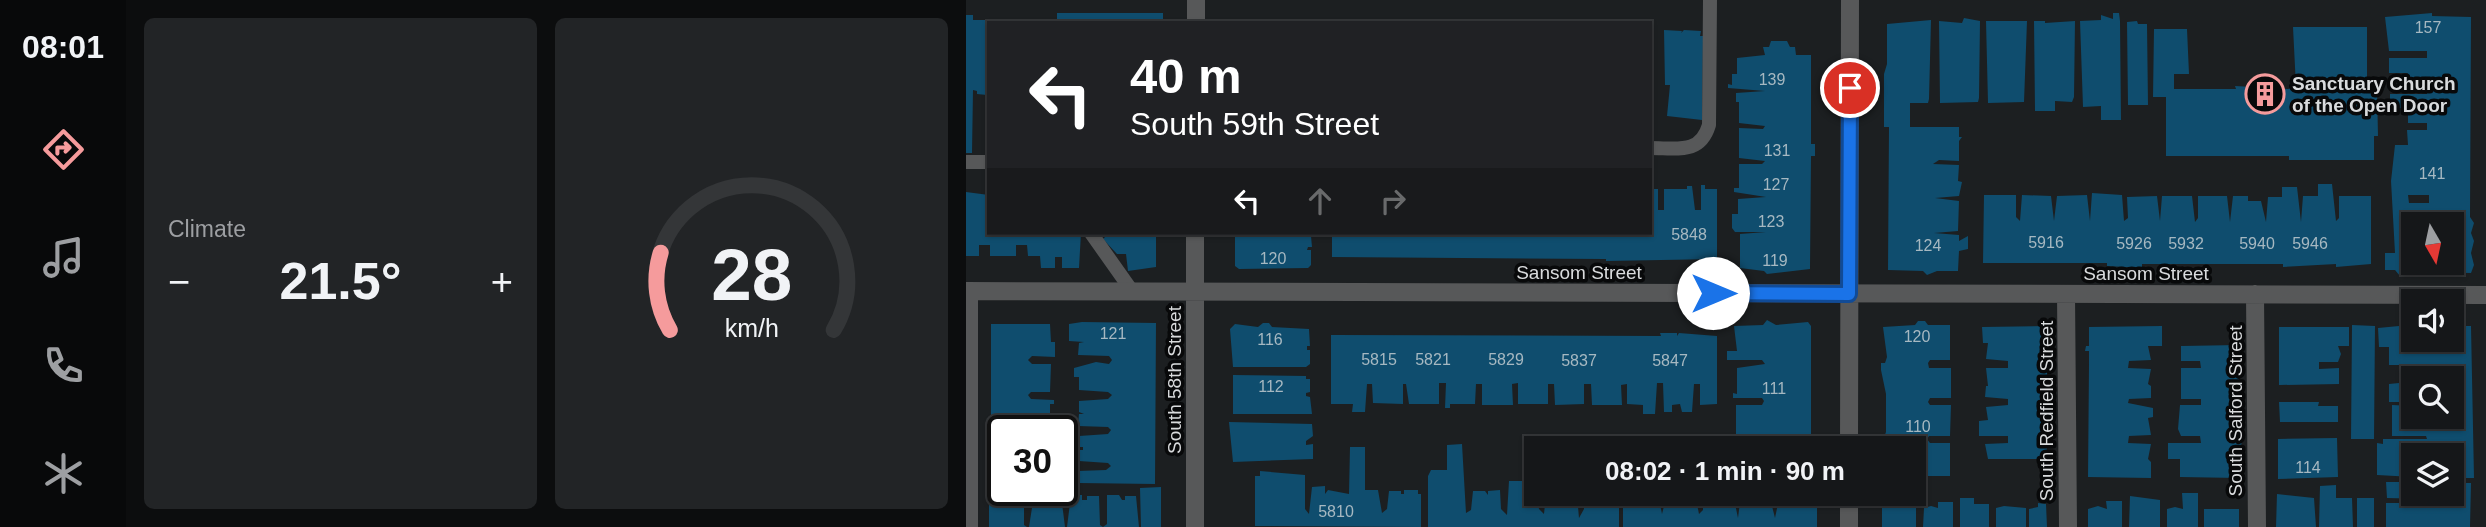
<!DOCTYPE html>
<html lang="en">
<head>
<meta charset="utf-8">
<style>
  :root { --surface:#151719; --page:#222426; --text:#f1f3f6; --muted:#9d9fa2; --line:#343638; --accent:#f59b9c }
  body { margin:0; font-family:Helvetica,sans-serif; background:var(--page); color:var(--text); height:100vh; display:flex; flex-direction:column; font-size:26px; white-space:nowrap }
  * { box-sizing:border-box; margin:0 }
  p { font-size:23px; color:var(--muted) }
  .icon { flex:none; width:38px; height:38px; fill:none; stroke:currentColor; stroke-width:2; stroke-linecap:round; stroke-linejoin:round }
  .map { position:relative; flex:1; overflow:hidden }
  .panel { display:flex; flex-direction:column; gap:18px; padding:18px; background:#0c0d0e; width:840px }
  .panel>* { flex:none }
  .guide { position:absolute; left:21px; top:21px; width:665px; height:214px; border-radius:0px; box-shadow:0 2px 5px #0004,0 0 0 2px var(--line); background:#202124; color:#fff; overflow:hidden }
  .needle { width:46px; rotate:171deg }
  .fabs { position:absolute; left:1435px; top:212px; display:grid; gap:14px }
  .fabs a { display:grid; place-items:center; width:63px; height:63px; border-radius:0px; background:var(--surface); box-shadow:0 2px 5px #0004,0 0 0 2px var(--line); font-size:35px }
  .speed { position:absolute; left:21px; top:415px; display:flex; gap:14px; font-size:35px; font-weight:700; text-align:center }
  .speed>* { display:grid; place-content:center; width:91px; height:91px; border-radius:50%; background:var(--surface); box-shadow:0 2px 5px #0004,0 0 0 2px var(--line); line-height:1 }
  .speed .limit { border:4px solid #111; border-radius:10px; background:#fff; color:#111 }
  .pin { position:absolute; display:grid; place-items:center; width:60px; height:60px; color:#fff; margin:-30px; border:4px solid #fff; border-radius:50%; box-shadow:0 2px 7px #0007 }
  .me { position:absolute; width:77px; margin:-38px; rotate:90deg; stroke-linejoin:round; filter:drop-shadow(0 0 5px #0008) }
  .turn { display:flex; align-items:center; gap:24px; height:147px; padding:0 28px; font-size:32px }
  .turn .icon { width:91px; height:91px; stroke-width:2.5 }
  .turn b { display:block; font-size:49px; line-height:60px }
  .lanes { display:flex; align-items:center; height:66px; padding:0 28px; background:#0003; justify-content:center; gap:35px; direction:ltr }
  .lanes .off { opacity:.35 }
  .big { font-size:52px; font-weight:700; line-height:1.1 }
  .panel .tile { flex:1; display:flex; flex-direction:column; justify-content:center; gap:10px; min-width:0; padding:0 24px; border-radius:10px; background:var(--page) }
  .panel .dial { align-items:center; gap:0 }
  .dial svg { height:182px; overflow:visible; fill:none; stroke:var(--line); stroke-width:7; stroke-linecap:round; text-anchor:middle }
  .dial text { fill:var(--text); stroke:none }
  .heat { display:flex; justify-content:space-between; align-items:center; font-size:38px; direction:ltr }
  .panel .tiles { flex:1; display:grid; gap:18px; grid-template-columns:repeat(2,1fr) }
  .trip { position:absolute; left:558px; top:436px; width:402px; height:70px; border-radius:0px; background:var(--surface); box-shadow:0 2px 5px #0004,0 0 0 2px var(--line); font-weight:700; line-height:70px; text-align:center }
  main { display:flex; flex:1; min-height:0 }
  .tab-bar { display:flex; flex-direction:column; width:126px; justify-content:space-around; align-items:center; background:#08090a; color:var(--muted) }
  .tab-bar .icon { width:49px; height:49px }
  .tab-bar .current { color:var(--accent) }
  .tab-bar b { font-size:32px; color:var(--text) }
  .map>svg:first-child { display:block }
  .building { fill:#0f4d6e; fill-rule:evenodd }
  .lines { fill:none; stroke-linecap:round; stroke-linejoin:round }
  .lane { stroke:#575859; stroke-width:14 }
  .street { stroke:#575859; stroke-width:18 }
  .route-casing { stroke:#114b97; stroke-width:18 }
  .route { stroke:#1a73e8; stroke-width:12 }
  .labels { text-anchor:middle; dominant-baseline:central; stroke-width:7; stroke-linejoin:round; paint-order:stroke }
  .number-label { font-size:16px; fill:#a6b8c1 }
  .poi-label { font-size:19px; font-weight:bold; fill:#d9dbdd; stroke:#08090a; text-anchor:start }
  .street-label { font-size:19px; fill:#d9dbdd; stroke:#08090a }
</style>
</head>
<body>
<main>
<nav class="tab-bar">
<b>08:01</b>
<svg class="icon current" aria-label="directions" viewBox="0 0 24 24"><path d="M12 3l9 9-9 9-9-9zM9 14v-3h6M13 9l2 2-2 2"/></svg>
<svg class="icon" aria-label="music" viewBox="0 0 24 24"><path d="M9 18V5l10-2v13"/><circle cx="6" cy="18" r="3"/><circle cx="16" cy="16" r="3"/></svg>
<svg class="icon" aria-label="phone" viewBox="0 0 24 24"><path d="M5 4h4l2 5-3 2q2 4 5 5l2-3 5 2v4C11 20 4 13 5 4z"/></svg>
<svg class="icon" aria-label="climate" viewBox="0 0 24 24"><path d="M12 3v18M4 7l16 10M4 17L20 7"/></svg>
</nav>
<section class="panel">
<div class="tiles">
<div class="tile"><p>Climate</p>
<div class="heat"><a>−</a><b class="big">21.5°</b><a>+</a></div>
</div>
<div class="tile dial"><svg viewBox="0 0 100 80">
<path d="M14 69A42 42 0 1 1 86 69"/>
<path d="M14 69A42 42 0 0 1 10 35" stroke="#f59b9c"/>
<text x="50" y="56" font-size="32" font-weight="700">28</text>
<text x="50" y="72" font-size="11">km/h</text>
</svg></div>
</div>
</section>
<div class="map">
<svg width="1520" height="527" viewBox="0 0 1520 527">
  <rect width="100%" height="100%" fill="#1c1f21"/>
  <path class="building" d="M91,13H197V23H91Z
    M1147,13H1153L1154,21L1155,120H1135V106L1117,107L1114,21L1135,20V15L1147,19Z
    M1466,13V16L1505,17L1504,217L1508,223L1505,233L1508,241L1505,253L1508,265L1505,273L1444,272L1434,276L1429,270H1419V253H1429L1425,181L1429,145H1442L1441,130H1461V123H1442V109L1424,107V94H1461V87H1435L1442,73H1423V58H1461V51H1423L1419,17ZM1442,195H1463V203H1443ZM1447,224H1486V262H1447V238H1442V231H1447Z
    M0,15H7V20H84L83,23H23V91L21,95L11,94V91L7,90L6,153H0Z
    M998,18L1014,21L1013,98L1012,102L974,103L973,21L996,23Z
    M965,20L963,99L962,103H944V127H993V137H996L993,141V161L973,160L967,164L993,165L992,181L996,182L993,196L969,198L993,201L992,231L968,233L993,235V241L1002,236V249L993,251L992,271H971L961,275L957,271L922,270L923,127H918V74L921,64V24Z
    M1020,21H1061L1058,102L1022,103Z
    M1068,21H1079V23L1109,21L1108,97L1106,102L1089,101V111H1069Z
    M1171,21L1172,24H1181L1182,105H1162L1161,22Z
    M1327,27H1401V89L1411,88L1412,136H1408V160H1323V156H1200V97H1187L1188,29H1221L1223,74H1208V89H1270L1269,86L1322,89L1330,87Z
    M698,30L716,31L715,33L718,30L735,31L734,36H737L736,120L701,116L704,85H699Z
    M805,41H821L824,47H829L830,55H845V144H849V156H845L844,269L801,274L798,271L774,268V234L800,232H769L766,228V214H772V199L800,197L768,192V188H773V164H796L799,161L773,158V128L797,129L799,126L773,123V102H770V93L799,91L762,88V84L766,85V74H771V58L799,55L797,47H803Z
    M1352,184H1366L1370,221L1373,218V196H1405V264L1370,267V264L1317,267V264H1176V267H1159L1141,266V263H1017L1018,195H1050V217L1054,221L1056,195L1085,196L1088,221L1091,196L1121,195L1124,221L1126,193L1156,195L1158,221L1162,218L1161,197L1191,196L1194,221L1196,196H1226L1229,222L1232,218V196H1261L1264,222L1267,196H1282V201H1295L1300,222L1302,197H1316V187H1331L1335,222L1337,196H1352Z
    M735,185H739V189H751V259L640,261V259L366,257V233H684V189H692V210H698V189H721V186H726L729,210H735Z
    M0,192L23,195V233H115L113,268H96V257H89V268H75L74,256H62L61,245H50V256H24V245H13V256H0Z
    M146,233H190V267L162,271L160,254H151L137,239L140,236L145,237Z
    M269,233L342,234L345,236L346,247H342L341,250H345V265L342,268L273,269L269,266Z
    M801,320L810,325L842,322L845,326V448H765V443H795L798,439L795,435H770V405H796L798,401L796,398H767V393L771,394V368L799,364L796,360H761V351H771L768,326L797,325Z
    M952,321H959L962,325H984V360H964L962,363L963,368H985V398H964L962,402L964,405H985L984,436H963L961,439L964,443H984V476H948V448H918L915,445L920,432V394L915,370V363H919L921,357L917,327L949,325Z
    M116,322L190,323L189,484L112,483V471L140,470L145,466L142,463L113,461V450H117V447H113V436L142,434L145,430L142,427L112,426L113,414H118L113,412V401L142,399L146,395L142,392L113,390V377H108V368L130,362L143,364L146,360L143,356L112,355L113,343L118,342L103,341V324Z
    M1438,322L1447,325V340H1486V322L1492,326H1505L1508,478H1486V455H1447V477L1411,475V443L1417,444V439H1461L1460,436H1426V405L1447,406V416H1486V378H1447V402H1423V384L1433,383L1435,365H1423V347H1413L1412,328L1433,326Z
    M297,323H303L306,327L343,329L344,346H341V350H344V364L340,367H267L264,329L269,324L292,327Z
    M25,324H84L85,342H89V357L66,356L62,360L66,364H85L84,392H65L62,395L65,399L88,400V404H84V427L37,430V484H25Z
    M1386,325L1409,326L1408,439H1385Z
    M1081,326V459H1022L1019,444L1042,443V436H1013V421L1022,420L1020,407L1042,405V399L1019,397L1020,386H1022L1020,368H1042V361L1020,359L1022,343H1017L1016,327Z
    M1196,326V346H1182L1185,360L1163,361L1162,368L1185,369L1182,384L1185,386V398L1163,399L1162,403L1187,408V417L1182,418L1185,435L1163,436L1162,443L1185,444L1182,459L1185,462V478L1122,477L1123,364V351H1119L1120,346H1123V327Z
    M1313,327H1383V346H1372L1375,354L1372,362H1353V369L1373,368V384L1313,385Z
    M694,333H711V336L713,333L751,336V404L734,405V384H728L726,412H716L714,404L706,405V412H698L697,383H691L689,414H677V405L661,404V384L655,385L656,405H626L625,384H618V404L589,405L588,384H582V404H552V383L546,384L547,405H516V384H510L509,404H484V408H479L480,383H473V404H443L440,384H437V404L407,403L406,384H401L399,412H386L387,404H365V335L695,336Z
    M1273,345V421H1277L1273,478L1214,477V459H1202V443H1235L1234,436H1215L1212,429L1214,405H1235V399H1215V368H1235L1234,361H1215V346Z
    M267,375L340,376V379H344V392L340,393V396L344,397L346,414H267Z
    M1313,402H1353L1352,406H1372V422H1314Z
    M263,422L346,424L347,436L340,441V445L347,444V459L267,462Z
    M1371,438L1372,477L1312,479V439Z
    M496,444L500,513L505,510L507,491H519L522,495V491L534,490L535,509L541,515L543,481H556V495L559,491H570L573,509L578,514L580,494L611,495L613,518L618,509L617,494H653V527H462V476L465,470H481V445Z
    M384,447H399V490H412L416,513L421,509L423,491H435V494H438V490H452V494H455V527L289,526V476H294V471L339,475V509L343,514L346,487L359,486V494L362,490L383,494Z
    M1420,482H1447V494H1486V483H1505L1504,527H1420V503H1468V496L1461,499L1421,498Z
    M1370,485V498H1386L1387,527H1353L1354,486Z
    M195,487V527H175L174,488Z
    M44,492L58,495V525L61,527H23V500H27V495H41L44,500Z
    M1216,493H1232V527H1201V509L1209,507L1217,509Z
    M657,494H692L696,514L701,494H729L733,514L737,510V494H767L772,518L775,494H803L809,518L814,494H851V527H657Z
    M912,494H936V507H950V527H916V499H912Z
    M1311,494L1348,498L1350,527H1310Z
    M68,495H79V500H84V495H95L99,527H63Z
    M105,495H116V500H121V496H133L134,525L137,527H101Z
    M141,495H153L156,500H159V496H170L173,527H137L141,524Z
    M1164,496L1194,500V527H1163Z
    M994,498H1008V504H1023V527H994Z
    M1391,498H1408V527H1391Z
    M1140,501H1156V527H1122V509L1132,506L1141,509Z
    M972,502H987V527H957L958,508L965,506L972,508Z
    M1072,503L1080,504L1081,527H1063V509L1072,507Z
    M1038,506L1060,508V527H1030V508Z
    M1238,509H1273V527H1238Z"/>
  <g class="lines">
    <path class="lane" d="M684,148C711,148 734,155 743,125L744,0
      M0,162H23
      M125,233L166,291"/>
    <path class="street" d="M230,23V0
      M0,291L1520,295
      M1100,294L1102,527
      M1289,294L1291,527
      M883,448L884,0
      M3,527V291
      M229,527V233
      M883,527V494"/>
  </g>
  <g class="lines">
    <g class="route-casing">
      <path id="route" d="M747,293L883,294L884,88"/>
    </g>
    <use href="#route" class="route"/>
  </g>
  <defs>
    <g id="building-ring" transform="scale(2.0125)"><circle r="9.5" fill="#08090a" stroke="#f59b9c" stroke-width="1.5"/><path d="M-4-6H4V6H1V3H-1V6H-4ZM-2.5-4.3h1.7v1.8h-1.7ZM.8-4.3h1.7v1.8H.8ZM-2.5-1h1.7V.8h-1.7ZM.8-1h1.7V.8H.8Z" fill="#f59b9c"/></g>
  </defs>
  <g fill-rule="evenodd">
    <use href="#building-ring" x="1299" y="94"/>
  </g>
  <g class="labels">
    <g class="number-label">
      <text x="1462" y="27">157</text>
      <text x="806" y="79">139</text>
      <text x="811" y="150">131</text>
      <text x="1466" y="173">141</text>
      <text x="810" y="184">127</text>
      <text x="805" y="221">123</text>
      <text x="723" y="234">5848</text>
      <text x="1080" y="242">5916</text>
      <text x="1168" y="243">5926</text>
      <text x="1220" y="243">5932</text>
      <text x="1291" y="243">5940</text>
      <text x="1344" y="243">5946</text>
      <text x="962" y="245">124</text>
      <text x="307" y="258">120</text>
      <text x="809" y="260">119</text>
      <text x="147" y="333">121</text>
      <text x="951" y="336">120</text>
      <text x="304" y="339">116</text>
      <text x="413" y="359">5815</text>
      <text x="467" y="359">5821</text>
      <text x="540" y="359">5829</text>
      <text x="613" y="360">5837</text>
      <text x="704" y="360">5847</text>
      <text x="305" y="386">112</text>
      <text x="808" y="388">111</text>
      <text x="952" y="426">110</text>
      <text x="1342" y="467">114</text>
      <text x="370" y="511">5810</text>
    </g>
    <g class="poi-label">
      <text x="1326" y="83">Sanctuary Church<tspan x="1326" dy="22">of the Open Door</tspan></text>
    </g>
    <g class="street-label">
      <text x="613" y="272">Sansom Street</text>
      <text x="1180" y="273">Sansom Street</text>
      <text transform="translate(208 380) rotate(-90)">South 58th Street</text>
      <text transform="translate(1080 411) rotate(-90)">South Redfield Street</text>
      <text transform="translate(1269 411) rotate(-90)">South Salford Street</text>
    </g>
  </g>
</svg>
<div class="fabs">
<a><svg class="needle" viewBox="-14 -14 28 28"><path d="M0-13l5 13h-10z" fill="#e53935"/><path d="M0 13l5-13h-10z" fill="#9d9fa2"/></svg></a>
<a><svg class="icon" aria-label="sound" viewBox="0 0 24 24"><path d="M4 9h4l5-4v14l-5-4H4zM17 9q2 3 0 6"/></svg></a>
<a><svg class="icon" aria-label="search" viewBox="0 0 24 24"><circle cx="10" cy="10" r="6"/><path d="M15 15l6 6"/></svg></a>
<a><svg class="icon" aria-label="layers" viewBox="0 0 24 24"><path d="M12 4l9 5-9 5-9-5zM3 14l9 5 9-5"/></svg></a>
</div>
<div class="speed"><div class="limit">30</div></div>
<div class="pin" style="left:884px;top:88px;background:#d93025"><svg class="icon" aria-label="arrive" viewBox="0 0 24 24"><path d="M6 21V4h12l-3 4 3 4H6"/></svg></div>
<svg class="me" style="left:747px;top:293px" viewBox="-20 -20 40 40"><circle r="19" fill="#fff"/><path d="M0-13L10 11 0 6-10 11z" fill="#1a73e8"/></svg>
<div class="trip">08:02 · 1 min · 90 m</div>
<div class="guide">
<div class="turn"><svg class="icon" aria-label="left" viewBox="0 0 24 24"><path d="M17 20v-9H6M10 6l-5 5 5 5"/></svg><div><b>40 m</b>South 59th Street</div></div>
<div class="lanes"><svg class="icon" aria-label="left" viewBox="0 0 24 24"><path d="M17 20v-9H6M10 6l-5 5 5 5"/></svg><svg class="icon off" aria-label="ahead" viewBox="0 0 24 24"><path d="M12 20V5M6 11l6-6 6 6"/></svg><svg class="icon off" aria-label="right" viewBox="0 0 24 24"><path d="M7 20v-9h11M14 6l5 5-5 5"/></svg></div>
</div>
</div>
</main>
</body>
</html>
